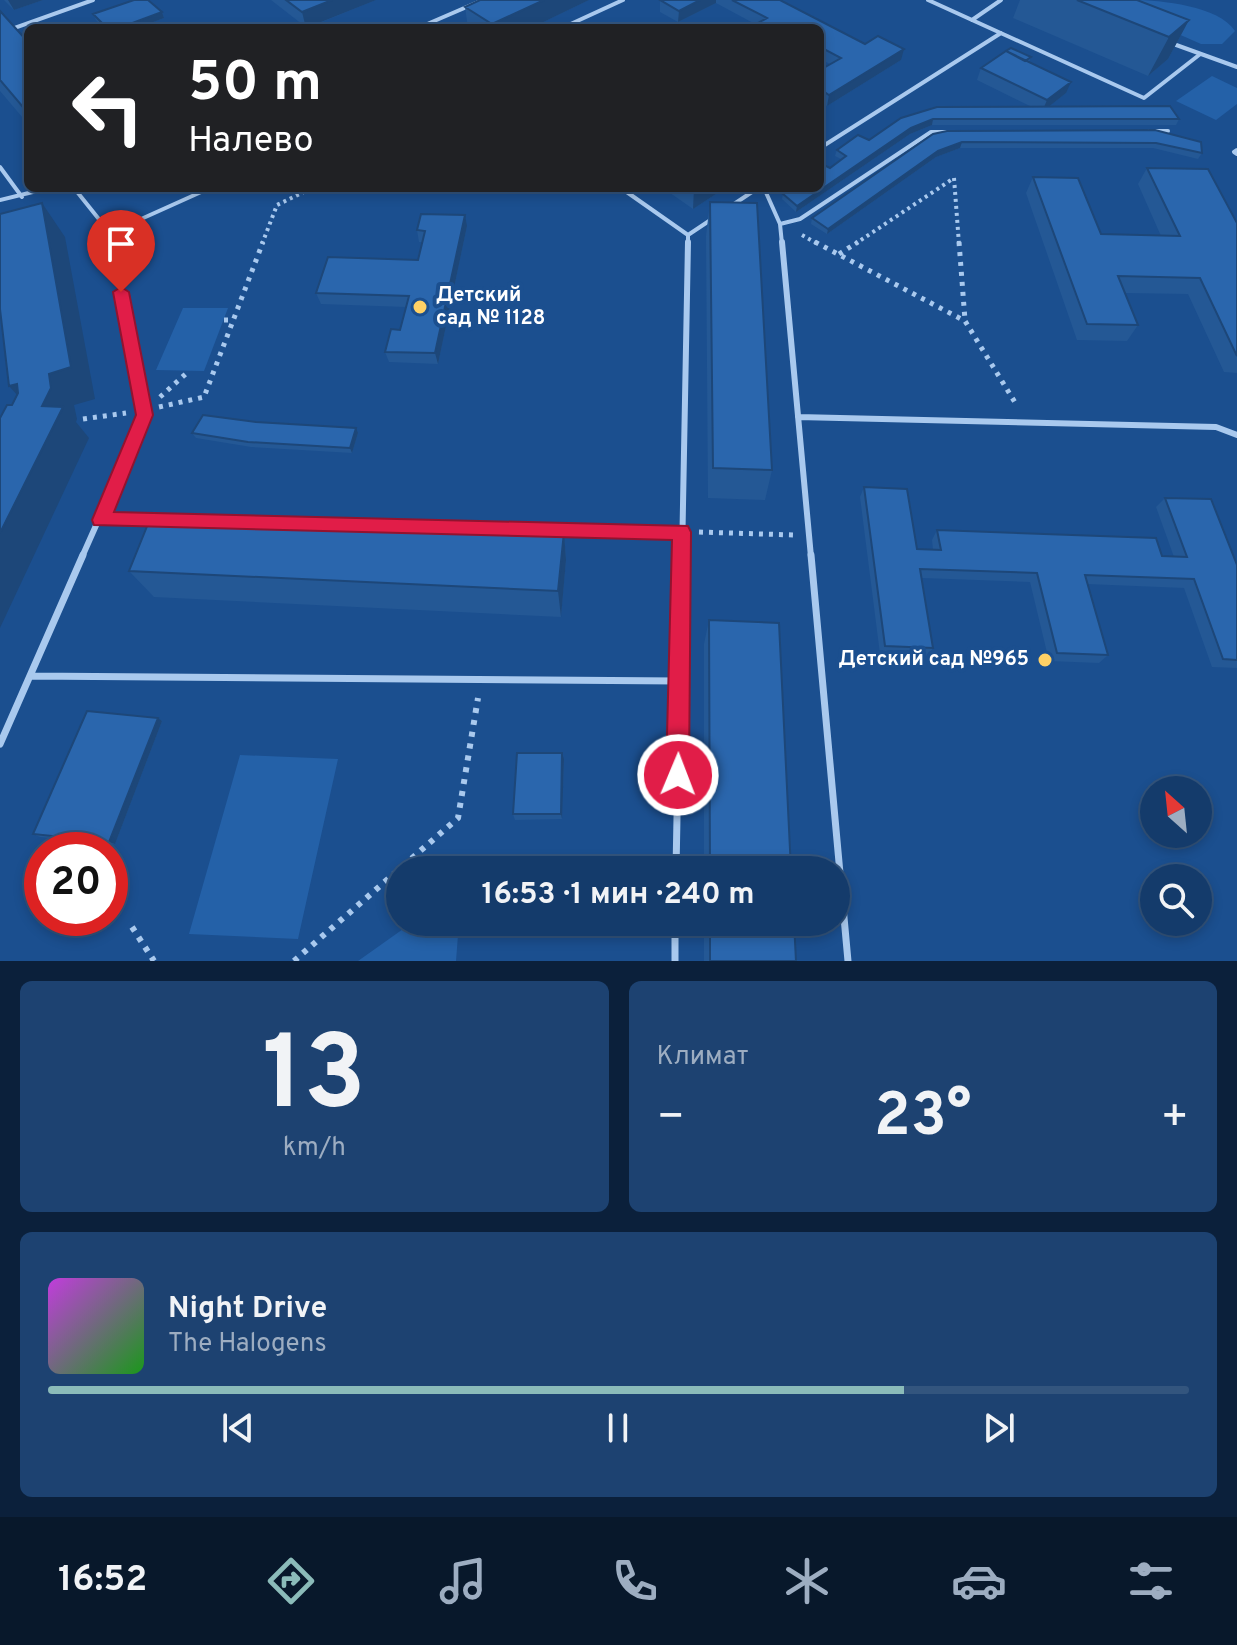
<!DOCTYPE html>
<html lang="ru">
<head>
<meta charset="utf-8">
<style>
  :root { --surface:#143b6b; --page:#1d4271; --text:#f1f3f6; --muted:#9dadc1; --line:#33557e; --accent:#8bbbb9 }
  body { margin:0; font-family:Overpass,sans-serif; background:var(--page); color:var(--text); height:100vh; display:flex; flex-direction:column; font-size:30px; white-space:nowrap }
  * { box-sizing:border-box; margin:0 }
  p { font-size:26px; color:var(--muted) }
  .icon { flex:none; width:44px; height:44px; fill:none; stroke:currentColor; stroke-width:2; stroke-linecap:round; stroke-linejoin:round }
  .map { position:relative; height:961px; overflow:hidden }
  .panel { display:flex; flex-direction:column; gap:20px; padding:20px; background:#0b203b; flex:1 }
  .panel>* { flex:none }
  .banner { position:absolute; left:24px; top:24px; width:800px; height:168px; border-radius:12px; box-shadow:0 4px 12px #0003,0 0 0 2px var(--line); background:#202124; color:#fff; overflow:hidden }
  .needle { width:52px; rotate:333deg }
  .fabs { position:absolute; left:1140px; top:776px; display:grid; gap:16px }
  .fabs a { display:grid; place-items:center; width:72px; height:72px; border-radius:50%; background:var(--surface); box-shadow:0 4px 12px #0003,0 0 0 2px var(--line); font-size:40px }
  .speed { position:absolute; left:24px; top:832px; display:flex; gap:16px; font-size:40px; font-weight:700; text-align:center }
  .speed>* { display:grid; place-content:center; width:104px; height:104px; border-radius:50%; background:var(--surface); box-shadow:0 4px 12px #0003,0 0 0 2px var(--line); line-height:1 }
  .speed .limit { border:12px solid #d22; background:#fff; color:#111 }
  .pin { position:absolute; display:grid; place-items:center; width:68px; height:68px; color:#fff; margin:-82px -34px; border-radius:50% 50% 50% 0; rotate:-45deg; box-shadow:0 0 8px #0007 }
  .pin .icon { rotate:45deg }
  .me { position:absolute; width:88px; margin:-44px; rotate:1deg; stroke-linejoin:round; filter:drop-shadow(0 0 6px #0008) }
  .turn { display:flex; align-items:center; gap:28px; height:168px; padding:0 32px; font-size:36px }
  .turn .icon { width:104px; height:104px; stroke-width:2.5 }
  .turn b { display:block; font-size:56px; line-height:68px }
  .big { font-size:60px; font-weight:700; line-height:1.1 }
  .panel .tile { flex:1; display:flex; flex-direction:column; justify-content:center; gap:12px; min-width:0; padding:0 28px; border-radius:12px; background:var(--page) }
  .panel .dial { align-items:center; gap:0 }
  .dial b { font-size:104px; line-height:1 }
  .song { display:flex; align-items:center; gap:24px }
  .cover { width:96px; height:96px; border-radius:12px; background:linear-gradient(135deg,hsl(290 70% 55%),hsl(120 70% 35%)) }
  .played { height:8px; border-radius:4px; background:linear-gradient(90deg,var(--accent) 75%,var(--line) 75%) }
  .keys { display:flex; justify-content:space-around; direction:ltr }
  .heat { display:flex; justify-content:space-between; align-items:center; font-size:44px; direction:ltr }
  .panel .tiles { flex:1; display:grid; gap:20px; grid-template-columns:1fr 1fr }
  .tile:last-child { grid-column:span 2 }
  .trip { position:absolute; left:386px; top:856px; width:464px; height:80px; border-radius:40px; background:var(--surface); box-shadow:0 4px 12px #0003,0 0 0 2px var(--line); font-weight:700; line-height:80px; text-align:center }
  .tabs { display:flex; height:128px; justify-content:space-around; align-items:center; background:#08182b; color:var(--muted) }
  .tabs .icon { width:56px; height:56px }
  .tabs .active { color:var(--accent) }
  .tabs b { font-size:36px; color:var(--text) }
  .map>svg:first-child { display:block }
  .green { fill:#2461a8 }
  .lines { fill:none; stroke-linecap:round; stroke-linejoin:round }
  .path-far2 { stroke:#a9c9ee; stroke-width:4; stroke-dasharray:3 4; stroke-linecap:butt }
  .path-far1 { stroke:#a9c9ee; stroke-width:5; stroke-dasharray:4 6; stroke-linecap:butt }
  .path { stroke:#a9c9ee; stroke-width:6; stroke-dasharray:5 7; stroke-linecap:butt }
  .lane-far2 { stroke:#a9c9ee; stroke-width:4 }
  .lane-far1 { stroke:#a9c9ee; stroke-width:6 }
  .lane { stroke:#a9c9ee; stroke-width:7 }
  .wall { fill:#245895 }
  .shaded-wall { fill:#1d4779 }
  .building { fill:#2a66ad; stroke:#1d4779; stroke-width:2 }
  .route { fill:#e11d48; stroke:#92132f; stroke-width:2 }
  .poi-dot { fill:#ffd166; stroke:#1b4f8f; stroke-width:3 }
  .labels { text-anchor:middle; dominant-baseline:central; stroke-width:8; stroke-linejoin:round; paint-order:stroke }
  .poi-label { font-size:20px; font-weight:bold; fill:#fff; stroke:#1b4f8f; text-anchor:start }
</style>
</head>
<body>
<div class="map">
<svg width="1237" height="961" viewBox="0 0 1237 961">
  <rect width="100%" height="100%" fill="#1b4f8f"/>
  <path class="green" d="M1133,0C1161,0 1219,6 1235,31L1222,44H1201L1133,14Z
    M1212,76L1237,88V104L1216,120L1176,101Z
    M183,308H228L204,371L156,370Z
    M240,755L338,759L298,939L189,934Z
    M413,922H459L456,961H358Z"/>
  <g class="lines">
    <path class="path-far2" d="M802,235L818,244
      M262,244L277,205L312,188
      M855,244L954,178L959,244"/>
    <path class="path-far1" d="M815,242L965,321L1016,404
      M959,242L965,320
      M839,254L858,242
      M224,320H233
      M160,397L189,371
      M159,407L204,397L263,242
      M83,419L126,413
      M699,532L793,535"/>
    <path class="path" d="M132,927L154,961
      M294,961L458,818L478,698"/>
    <path class="lane-far2" d="M928,0L1144,98L1199,55
      M972,20L1001,0
      M418,28L483,0
      M562,28L623,0
      M0,33L93,0
      M1168,42L1237,67
      M1149,131H1168
      M820,148L1001,33
      M1237,150L1234,152L1237,154
      M0,167L22,197
      M74,188L110,233L112,244
      M621,188L688,235V244
      M764,188L780,224L782,244
      M0,200L49,188
      M731,206L758,188
      M780,224L800,219L931,132H946
      M110,233L210,188
      M688,235L712,219"/>
    <path class="lane-far1" d="M782,242L811,557
      M798,417L1216,427L1237,435
      M101,520L157,521
      M432,527L682,532
      M82,557L145,415L112,242
      M682,557L688,242"/>
    <path class="lane" d="M811,555L848,961
      M30,676L679,681
      M0,744L83,555
      M676,870L682,555
      M675,922V961"/>
  </g>
  <path class="wall" d="M4,0H43L14,10Z
    M271,0H376L307,28Z
    M589,0L531,28H468L465,7Z
    M660,0H780L865,44L901,60L827,106L820,102V70L830,64L820,59V28L755,24L716,3L678,22L660,12Z
    M1020,0H1137L1189,20L1168,59L1148,76L1013,18Z
    M0,11L28,42V124L0,91Z
    M162,12L164,18L137,28H104L96,20L93,14Z
    M1031,57L1029,62L1066,93L1048,107L1179,119L1176,125H932L910,134L796,212L782,199L783,194L830,168L841,159L835,156L837,150L869,140L901,118L1032,107L977,80L981,68Z
    M1155,130L1202,153L1198,159L1153,148H960L936,157L827,234L811,224L812,218L933,134Z
    M1147,168L1237,223V373L1224,372L1188,294L1125,293L1138,325L1127,341L1077,340L1026,193L1033,177L1101,234L1161,236L1138,184Z
    M663,188H722V190L693,209Z
    M710,202L772,470L765,500L708,498L706,236Z
    M467,226L438,364L389,362L385,352L400,330L406,307L321,304L316,293L418,260L422,242H419L417,230Z
    M256,422L358,433L352,453L251,447L196,438L192,433Z
    M864,487L917,549L933,550L932,540L937,530L1174,557L1156,507L1165,498L1237,565V668L1212,667L1184,588L1087,584L1108,655L1099,663L1049,661L1030,582L922,578L933,648L928,656L880,654L860,497Z
    M564,532L566,560L561,617L154,597L129,571Z
    M709,620L791,870H704V644Z
    M158,718L162,721L115,844L40,837L33,834Z
    M564,759L562,819L515,820L513,814Z
    M704,922H794L796,961H704Z"/>
  <path class="shaded-wall" d="M8,0H43L14,10Z
    M332,0H376L306,28L302,12Z
    M544,0H589L531,28H493L492,24Z
    M700,0H716V3L678,22L679,11Z
    M162,12L164,18L137,28H119Z
    M1189,20L1168,59L1148,76L1169,37Z
    M904,49L901,60L827,106L829,95Z
    M1071,82L1066,93L1042,112L1047,100Z
    M933,119L932,125L910,134L796,212L797,206L911,128Z
    M962,142L960,148L936,157L827,234L828,229L938,151Z
    M411,188L399,194L398,189Z
    M694,188H722V190L693,209Z
    M42,203L65,237L95,399L74,405L77,419L76,422L89,438L0,628V533L42,406L49,374Z
    M465,215L467,226L438,364L435,353Z
    M17,384L37,417L9,386Z
    M356,428L358,433L352,453L350,448Z
    M564,532L566,560L561,617L558,591Z
    M158,718L162,721L115,844L109,842Z
    M562,753L564,759L562,819L561,814Z"/>
  <path class="building" d="M134,0H148L162,12L119,28H107L93,14Z
    M286,0H332L302,12Z
    M480,0H544L492,24L465,7Z
    M660,0H700L679,11Z
    M732,0H780L865,44L878,36L904,49L829,95L820,89V70L841,58L820,47V28H749L767,18Z
    M1077,0H1137L1189,20L1169,37Z
    M0,11L28,42V113L0,80Z
    M1011,48L1031,57L1025,61L1006,51Z
    M1006,51L1071,82L1047,100L981,68Z
    M1170,106L1179,119H933L911,128L797,206L783,194L789,188H820V163L830,168L846,156L837,150L858,135L869,140L901,118L937,107Z
    M1155,130L1201,142L1202,153L1156,143L962,142L938,151L828,229L812,218L933,134L947,131Z
    M1147,168L1208,169L1237,223V356L1200,278L1118,276L1138,325L1087,324L1033,177L1078,178L1101,234L1180,236Z
    M710,202L757,203L772,470L713,468Z
    M42,203L71,367L49,374L51,388L42,406L63,407L0,533V418L7,405H12L18,393L17,384L9,386L0,309V214Z
    M421,214L465,215L435,353L385,352L391,329L400,330L409,296L316,293L328,257L418,260L425,231L417,230Z
    M203,415L256,422L356,428L350,448L248,442L192,433Z
    M864,487L907,489L917,549L941,550L937,530L1156,538L1162,556L1187,557L1165,498L1211,499L1237,565V660L1223,659L1194,579L1085,575L1108,655L1057,653L1037,573L920,569L933,648L885,646Z
    M152,514L564,532L558,591L129,571Z
    M709,620L779,623L791,870H710Z
    M87,711L158,718L109,842L33,834Z
    M517,753H562L561,814H513Z
    M710,922H794L796,961H710Z"/>
  <path class="route" d="M121,287L129,292L153,415L114,512L688,526L691,532L689,775L685,783L678,787L670,783L666,775L672,540L94,525L92,520L136,415L113,292Z"/>
  <g class="poi-dot">
    <circle cx="420" cy="307" r="8"/>
    <circle cx="1045" cy="660" r="8"/>
  </g>
  <g class="labels">
    <g class="poi-label">
      <text x="436" y="296">Детский<tspan x="436" dy="23">сад № 1128</tspan></text>
      <text x="1029" y="660" text-anchor="end">Детский сад №965</text>
    </g>
  </g>
</svg>
<div class="fabs">
<a><svg class="needle" viewBox="-14 -14 28 28"><path d="M0-13l5 13h-10z" fill="#e53935"/><path d="M0 13l5-13h-10z" fill="#9dadc1"/></svg></a>
<a><svg class="icon" aria-label="search" viewBox="0 0 24 24"><circle cx="10" cy="10" r="6"/><path d="M15 15l6 6"/></svg></a>
</div>
<div class="speed"><div class="limit">20</div></div>
<div class="pin" style="left:121px;top:292px;background:#d93025"><svg class="icon" aria-label="arrive" viewBox="0 0 24 24"><path d="M6 21V4h12l-3 4 3 4H6"/></svg></div>
<svg class="me" style="left:678px;top:775px" viewBox="-20 -20 40 40"><circle r="17" fill="#e11d48" stroke="#fff" stroke-width="3"/><path d="M0-11L8 9 0 5-8 9z" fill="#fff"/></svg>
<div class="trip">16:53 · 1 мин · 240 m</div>
<div class="banner">
<div class="turn"><svg class="icon" aria-label="left" viewBox="0 0 24 24"><path d="M17 20v-9H6M10 6l-5 5 5 5"/></svg><div><b>50 m</b>Налево</div></div>
</div>
</div>
<section class="panel">
<div class="tiles">
<div class="tile dial"><b>13</b><p>km/h</p></div>
<div class="tile"><p>Климат</p>
<div class="heat"><a>−</a><b class="big">23°</b><a>+</a></div>
</div>
<div class="tile">
<div class="song"><i class="cover"></i><div><b>Night Drive</b><p>The Halogens</p></div></div>
<div class="played"></div>
<div class="keys"><svg class="icon" aria-label="previous" viewBox="0 0 24 24"><path d="M18 5L8 12l10 7zM5 5v14"/></svg><svg class="icon" aria-label="pause" viewBox="0 0 24 24"><path d="M8 5v14M16 5v14"/></svg><svg class="icon" aria-label="next" viewBox="0 0 24 24"><path d="M6 5l10 7-10 7zM19 5v14"/></svg></div>
</div>
</div>
</section>
<nav class="tabs">
<b>16:52</b>
<svg class="icon active" aria-label="directions" viewBox="0 0 24 24"><path d="M12 3l9 9-9 9-9-9zM9 14v-3h6M13 9l2 2-2 2"/></svg>
<svg class="icon" aria-label="music" viewBox="0 0 24 24"><path d="M9 18V5l10-2v13"/><circle cx="6" cy="18" r="3"/><circle cx="16" cy="16" r="3"/></svg>
<svg class="icon" aria-label="phone" viewBox="0 0 24 24"><path d="M5 4h4l2 5-3 2q2 4 5 5l2-3 5 2v4C11 20 4 13 5 4z"/></svg>
<svg class="icon" aria-label="climate" viewBox="0 0 24 24"><path d="M12 3v18M4 7l16 10M4 17L20 7"/></svg>
<svg class="icon" aria-label="car" viewBox="0 0 24 24"><path d="M5 17H2v-5l4-1 3-4h7l3 4 3 1v5h-3M9 17h6M6 11h13"/><circle cx="7" cy="17" r="2"/><circle cx="17" cy="17" r="2"/></svg>
<svg class="icon" aria-label="filters" viewBox="0 0 24 24"><path d="M4 7h16M4 17h16"/><circle cx="9" cy="7" r="2"/><circle cx="15" cy="17" r="2"/></svg>
</nav>
</body>
</html>
